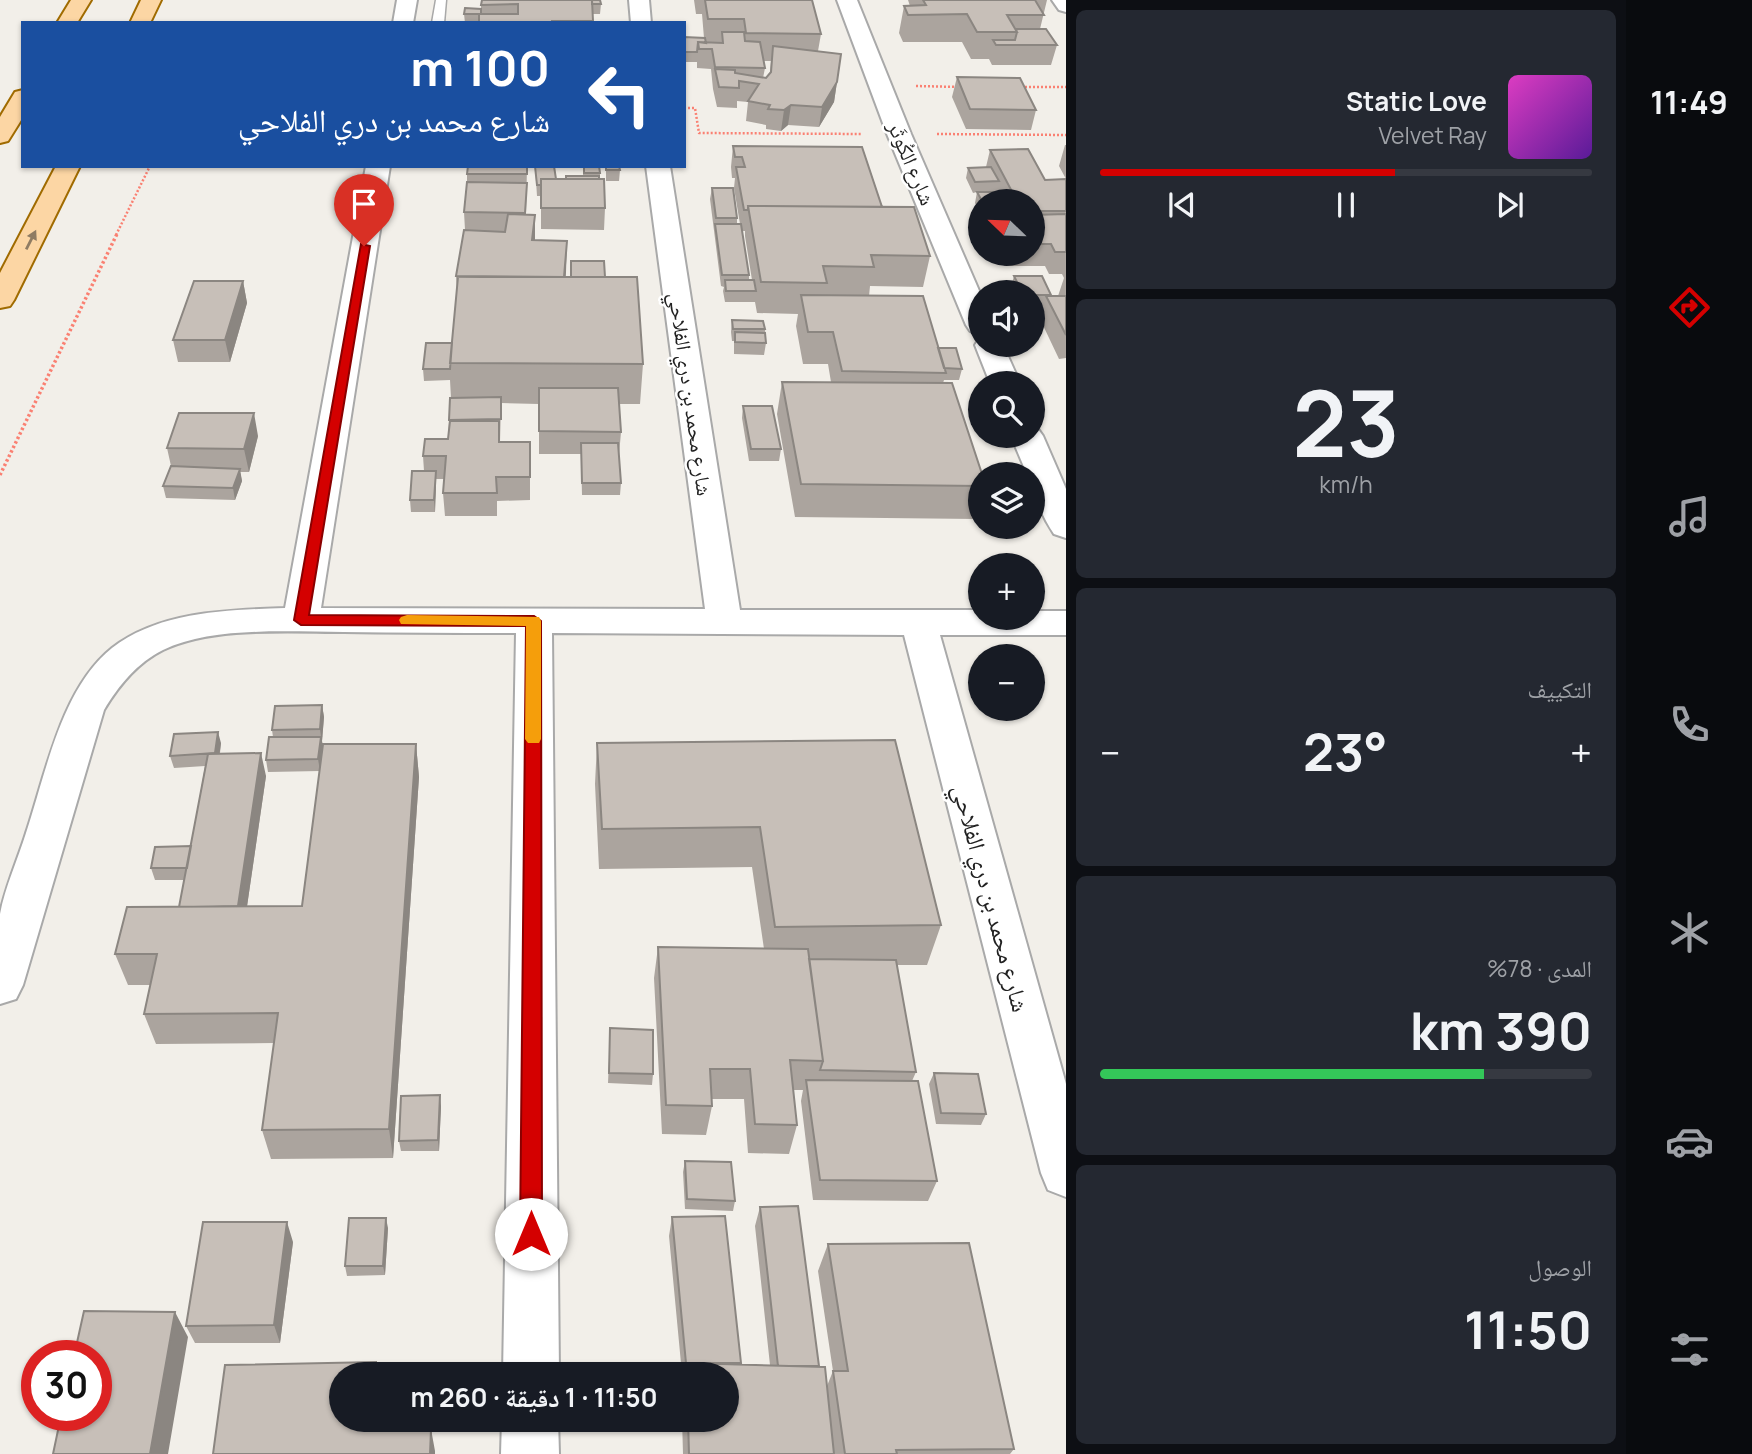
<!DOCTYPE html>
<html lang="ar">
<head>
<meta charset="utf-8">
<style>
  :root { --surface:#171b24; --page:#242831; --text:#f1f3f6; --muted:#9ea1a6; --line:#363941; --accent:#d40000 }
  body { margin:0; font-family:Manrope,"Noto Naskh Arabic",sans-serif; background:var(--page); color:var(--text); direction:rtl; height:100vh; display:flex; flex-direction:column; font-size:26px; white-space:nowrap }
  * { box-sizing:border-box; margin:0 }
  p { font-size:23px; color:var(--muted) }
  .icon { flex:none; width:38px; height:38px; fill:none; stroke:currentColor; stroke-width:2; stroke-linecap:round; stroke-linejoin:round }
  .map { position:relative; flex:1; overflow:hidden; direction:ltr }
  .details { display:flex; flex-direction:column; gap:10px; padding:10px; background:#0d0f14; width:560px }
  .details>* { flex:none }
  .guide { position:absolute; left:21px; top:21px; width:665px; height:147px; border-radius:0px; box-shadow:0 2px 5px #0004; direction:rtl; background:#1a4fa0; color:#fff; overflow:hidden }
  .needle { width:46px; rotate:293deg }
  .fabs { position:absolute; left:968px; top:189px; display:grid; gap:14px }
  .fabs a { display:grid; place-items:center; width:77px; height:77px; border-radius:50%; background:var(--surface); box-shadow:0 2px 5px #0004; font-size:35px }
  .speed { position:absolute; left:21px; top:1340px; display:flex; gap:14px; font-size:35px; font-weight:700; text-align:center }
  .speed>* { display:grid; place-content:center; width:91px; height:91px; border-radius:50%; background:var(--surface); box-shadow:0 2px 5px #0004; line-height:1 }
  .speed .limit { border:10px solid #d22; background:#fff; color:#111 }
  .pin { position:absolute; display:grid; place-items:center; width:60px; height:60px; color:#fff; margin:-72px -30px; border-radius:50% 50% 50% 0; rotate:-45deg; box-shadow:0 0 7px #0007 }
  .pin .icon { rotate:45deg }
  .me { position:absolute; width:77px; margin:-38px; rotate:0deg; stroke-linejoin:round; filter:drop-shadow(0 0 5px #0008) }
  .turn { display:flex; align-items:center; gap:24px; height:147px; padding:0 21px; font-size:32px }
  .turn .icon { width:91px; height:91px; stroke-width:2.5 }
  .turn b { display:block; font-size:49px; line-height:60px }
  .big { font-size:52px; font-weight:700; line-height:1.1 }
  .details .card { flex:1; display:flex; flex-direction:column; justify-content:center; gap:10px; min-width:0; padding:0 24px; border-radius:10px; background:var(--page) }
  .details .dial { align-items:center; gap:0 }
  .dial b { font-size:91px; line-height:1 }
  .song { display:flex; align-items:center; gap:21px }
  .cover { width:84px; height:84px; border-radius:10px; background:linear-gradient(135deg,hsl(310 70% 55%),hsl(270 70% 35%)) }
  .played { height:7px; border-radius:4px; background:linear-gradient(90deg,var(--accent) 60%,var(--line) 60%) }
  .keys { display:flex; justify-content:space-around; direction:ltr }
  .heat { display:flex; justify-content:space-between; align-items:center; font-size:38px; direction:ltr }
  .charge { height:10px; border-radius:5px; background:linear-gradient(90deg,#34c759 78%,var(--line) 0) }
  .trip { position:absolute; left:329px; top:1362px; width:410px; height:70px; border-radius:35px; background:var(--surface); box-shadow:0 2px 5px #0004; font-weight:700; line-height:70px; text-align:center; direction:rtl }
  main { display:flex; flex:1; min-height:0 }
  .tabs { display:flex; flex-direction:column; width:126px; justify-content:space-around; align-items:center; background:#090b0e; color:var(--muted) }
  .tabs .icon { width:49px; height:49px }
  .tabs .current { color:var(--accent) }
  .tabs b { font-size:32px; color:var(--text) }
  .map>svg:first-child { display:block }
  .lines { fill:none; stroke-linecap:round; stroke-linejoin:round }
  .service-casing { stroke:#a9a9a9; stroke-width:3 }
  .minor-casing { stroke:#a9a9a9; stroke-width:4 }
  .primary-casing { stroke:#a06b00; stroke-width:4 }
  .path-far1 { stroke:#fa8072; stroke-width:2.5; stroke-dasharray:2 2; stroke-linecap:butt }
  .path { stroke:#fa8072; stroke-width:3.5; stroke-dasharray:2.5 2.5; stroke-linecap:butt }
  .service { fill:#fff; fill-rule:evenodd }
  .minor { fill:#fff; fill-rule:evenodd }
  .primary { fill:#fcd6a4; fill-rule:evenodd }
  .wall { fill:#aba49e; fill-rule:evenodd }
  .shaded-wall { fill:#8b8681 }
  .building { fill:#c7bfb8; stroke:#8b8681; stroke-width:2 }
  .oneway { fill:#8f7c63 }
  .route { fill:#d40000; stroke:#8a0000; stroke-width:2 }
  .slow { fill:#f59e0b }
  .labels { text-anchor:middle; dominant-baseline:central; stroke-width:5; stroke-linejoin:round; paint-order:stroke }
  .far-street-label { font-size:21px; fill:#222; stroke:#fff }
  .street-label { font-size:24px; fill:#222; stroke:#fff }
</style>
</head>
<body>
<main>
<nav class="tabs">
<b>11:49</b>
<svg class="icon current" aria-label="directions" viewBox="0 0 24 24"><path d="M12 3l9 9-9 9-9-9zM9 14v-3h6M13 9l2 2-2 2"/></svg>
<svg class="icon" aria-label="music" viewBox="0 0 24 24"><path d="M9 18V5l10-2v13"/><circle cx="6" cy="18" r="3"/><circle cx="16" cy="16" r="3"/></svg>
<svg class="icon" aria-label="phone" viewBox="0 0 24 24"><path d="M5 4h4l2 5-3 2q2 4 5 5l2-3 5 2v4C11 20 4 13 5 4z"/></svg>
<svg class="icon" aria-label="climate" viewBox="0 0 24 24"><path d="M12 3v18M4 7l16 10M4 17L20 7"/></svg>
<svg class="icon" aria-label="car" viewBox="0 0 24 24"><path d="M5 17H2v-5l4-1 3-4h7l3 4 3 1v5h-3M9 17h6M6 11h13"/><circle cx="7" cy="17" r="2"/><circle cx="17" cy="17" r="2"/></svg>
<svg class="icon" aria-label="filters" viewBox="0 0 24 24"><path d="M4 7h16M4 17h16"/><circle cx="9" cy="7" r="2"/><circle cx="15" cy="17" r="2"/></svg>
</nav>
<section class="details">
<div class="card">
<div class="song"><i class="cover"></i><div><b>Static Love</b><p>Velvet Ray</p></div></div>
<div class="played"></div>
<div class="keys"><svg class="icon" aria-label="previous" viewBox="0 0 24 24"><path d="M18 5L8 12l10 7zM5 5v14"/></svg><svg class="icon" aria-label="pause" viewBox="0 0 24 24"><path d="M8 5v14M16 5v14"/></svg><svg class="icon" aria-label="next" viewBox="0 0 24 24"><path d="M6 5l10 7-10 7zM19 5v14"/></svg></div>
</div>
<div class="card dial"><b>23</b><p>km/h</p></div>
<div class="card"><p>التكييف</p>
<div class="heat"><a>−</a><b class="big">23°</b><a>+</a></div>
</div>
<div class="card"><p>المدى · 78%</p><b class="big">390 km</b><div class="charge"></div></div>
<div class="card"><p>الوصول</p><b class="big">11:50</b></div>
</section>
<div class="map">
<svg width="1066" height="1454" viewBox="0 0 1066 1454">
  <rect width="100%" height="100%" fill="#f2efe9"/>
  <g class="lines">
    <g class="service-casing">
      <path id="service" d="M436,0H446L444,23H432Z"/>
    </g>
    <g class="minor-casing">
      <path id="minor" d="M397,0H417L413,23H393Z
        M629,0H649L651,23H631Z
        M837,0H857L911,134L980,293V333L970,331L966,325L887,134Z
        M1052,0H1066V12L1059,10Z
        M366,166H390L321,608L705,609L646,166H670L740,610H980V618H1032V611H1066V635H940L1066,1084V1197L1048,1190L1041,1173L904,635L552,633L559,1374H503L516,633C459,633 401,633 344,632C289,632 213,626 163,650C137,663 119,685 104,710L23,985L16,999L0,1004C0,977 0,940 0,914C5,887 18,859 26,833C46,773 61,689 112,648C160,611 228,610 285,608Z
        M979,339L980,345H1003L1020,383H990L975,345Z
        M1032,428L1038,429L1043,436L1066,489V538L1054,534C1043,518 1032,494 1032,474H1027L1011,436H1032Z
        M502,1419H558L559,1454H501Z"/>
    </g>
    <g class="primary-casing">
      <path id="primary" d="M71,0H91L77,23H57Z
        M141,0H161L150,23H130Z
        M23,90V117L8,141L0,143V117L15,92Z
        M56,166H80L14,300L10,306L0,308V273Z"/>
    </g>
    <path class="path-far1" d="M916,86L960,87
      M1021,87H1066
      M684,108H695L699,133L862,134
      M937,134L1066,135
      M116,235L150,166"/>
    <path class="path" d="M0,475L117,234"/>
    <use href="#service" class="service"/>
    <use href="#minor" class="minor"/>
    <use href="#primary" class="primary"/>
  </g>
  <path class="wall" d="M694,0H812L821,34L818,51L837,82L834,102L819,127L788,125L781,131L766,129V125L746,121L748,102L737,101V108L717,107L713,89L711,69L697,68V62H684V37L704,38L702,14H696ZM763,61H771L770,73L766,78H763L765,68Z
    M908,0H1047L1040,29L1057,45L1051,65H992L989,59H971L962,42H903L899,33L904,6H910Z
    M601,4L600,14H593V23H465L464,14L481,9V5Z
    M957,77L1036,110L1031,130L966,129L952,97Z
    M1065,145H1066V358L1059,359L1040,319L1043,306H1032V292H1014L1011,287L1014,276L1051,295V296H1058L1064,278L1062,274H1049L1045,266H1004L999,254H1032V201H980V214L975,203L977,192L973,193L966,178L968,168L986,167L990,150L1045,180L1066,179L1059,166Z
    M733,146L882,207L930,256L923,287L870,286L869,296L938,348L962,369L959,380H944L943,383L980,474V507L976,519L795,517L777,414L782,382H831L828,364H803L796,326L798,314L757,313L755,302H725L723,291L724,287L721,286L710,199L712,188L737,218V224H740L734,188L735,178H732L731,167ZM742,231H745V236L752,280H749V275Z
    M527,166L526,215L535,240L566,277H605L643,364L640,404H619L621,432L619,455L621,483L620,495H582L581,454H539V404L501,403L500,442H530V500L497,501V516H445L443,493L444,479H436L435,512H411L410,500L424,471L423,456L448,439L449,420L451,398L450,380L424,381L423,369L452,343L457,291L456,276L465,230L464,212L467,182V174Z
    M535,166L556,179H566L583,176V166L600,173V179L605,208L604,230L541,229V196H537Z
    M606,166L620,170L619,181H606Z
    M243,281L247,303L230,362H178L173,340Z
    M732,320L765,329L766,343L764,355L734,354V341H732L731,332Z
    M743,406L781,449L779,461H749L742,418Z
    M258,436L249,472H240L242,481L235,500L166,498L163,486L171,466L167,448Z
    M322,705L324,717L322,741L323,747L416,744L419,777L393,1158L271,1159L262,1130L274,1043L156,1044L144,1014L151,985H128L115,954L179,907L184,880H155L151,868L191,846L205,766L174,768L170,756L221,743L220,753L266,776L247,906H302L320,771L268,772L266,760L273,737L272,730Z
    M895,740L941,925L927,965H897L916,1072L912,1081L937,1181L928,1201L813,1200L801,1101L803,1090H793L797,1125L789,1154L748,1153L744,1099H712V1106L706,1135L662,1134L654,978L658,947L764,949L752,867L599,869L595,784L597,743Z
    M610,1039L653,1074L652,1085L608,1083Z
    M934,1073L986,1114L981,1125L936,1124L929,1084Z
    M441,1106L439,1151H401L399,1141Z
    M685,1161L735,1201L733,1211L685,1209L683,1172Z
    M760,1207L827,1386L833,1371L818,1271L828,1244L1014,1449L1010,1454H683L682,1419H726V1374H682L669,1236L672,1217L741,1363V1365H770L755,1226Z
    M388,1228L385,1275L347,1276L345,1266Z
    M293,1242L280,1343H195L186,1326Z"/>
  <path class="shaded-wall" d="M837,82L834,102L819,127L822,107Z
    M791,105L788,125L781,131L784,110Z
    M535,215V245L532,240Z
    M567,241L566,272L564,310V279Z
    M243,281L247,303L230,362L225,340Z
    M254,413L258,436L249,472L244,449Z
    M240,469L242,481L235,500L233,488Z
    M436,471V483L435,512L434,500Z
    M322,705L324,717L322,741L323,749L320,771L318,759L321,737L320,729Z
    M218,732L221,743L218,765L215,753Z
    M416,744L419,777L393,1158L389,1129Z
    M261,753L266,776L243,934L237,912Z
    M440,1095L441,1106L439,1151L438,1140Z
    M386,1218L388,1228L385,1275L383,1266Z
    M287,1222L293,1242L280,1343L274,1325Z
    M175,1312L188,1337L168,1454H150Z
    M373,1419H380L378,1452L372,1430Z
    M431,1429L435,1451V1454H430Z"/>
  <path class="building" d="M482,0H592L593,21H552V23H479V14H518V4L481,5Z
    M592,0H600L601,4H592Z
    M705,0H812L821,34L746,33L744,19H708Z
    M923,0H1035L1044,15H1007L1017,32H977L967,14L908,15L904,6L926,5Z
    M465,8L481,9V14H464Z
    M1016,29H1046L1057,45H996L993,40H1015L1017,32Z
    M722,32H744L745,41L760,42L765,68L715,67L712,49H699L698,42L723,43Z
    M684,37L705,38L706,43L698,42L697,52H684Z
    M773,46L841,54L837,82L822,107L791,105L784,110L768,109L770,105L748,101L759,84L739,81V88L719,87L715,69L735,70V73L766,78L771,72Z
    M957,77L1020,78L1036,110L970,109Z
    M733,146L862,147L882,207L748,206V210H744L736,167H745L742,157H735Z
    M1028,149L1045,180L1066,179V211H1032V201H1017L990,150Z
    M468,166H527V174H467Z
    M535,166H554L556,179H541V185H537Z
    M584,166H599L600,173H584Z
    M606,166H619L620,170H606Z
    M991,167L999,181L975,182L968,168Z
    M566,176H599V179H566Z
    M541,179H604L605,208H541Z
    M467,182L527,183L525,213L464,212Z
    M712,188H733L737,218H716Z
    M977,192H1004L1009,201H982Z
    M748,206L914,207L930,256L871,255L874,267L823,266L827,283L761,282Z
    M508,214L535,215L532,240L567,241L564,277L456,276L464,230L505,232Z
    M1066,214V252H1055L1051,244H1032V215Z
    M715,224H741L749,275H722Z
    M571,261H604L605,277H571Z
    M1014,276H1042L1051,295H1032V292H1022Z
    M458,277H637L643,364L450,363Z
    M725,280H754L756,291H726Z
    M194,281H243L225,340H173Z
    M801,295L923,296L946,373L842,371L833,332H808Z
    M1046,296H1066V335Z
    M732,320L763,321L765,329H733Z
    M735,332L765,333L766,343L735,342Z
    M426,343H452L450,369H423Z
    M938,348H956L962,369L944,368Z
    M782,382L952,383L982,474H980V486L801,484Z
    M539,388H618L621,432L539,431Z
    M501,397V419L449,420L450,398Z
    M743,406H772L781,449H751Z
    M179,413H254L244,449L167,448Z
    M450,421H499V442H530V477H496L497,493H443L446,456H423L425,439H448Z
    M581,443H618L621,483H582Z
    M171,466L240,469L233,488L163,486Z
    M412,471H436L434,500H410Z
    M322,705L320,729L272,730L275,706Z
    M218,732L215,753L170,756L174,734Z
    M269,737H321L318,759L266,760Z
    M895,740L941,925L775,927L760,827L602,829L597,743Z
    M323,744H416L389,1129L262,1130L278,1013L144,1014L157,954H115L127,907L302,906Z
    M261,753L238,906L179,907L208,754Z
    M191,846L187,868H151L155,847Z
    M658,947L808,949L823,1061L790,1060L797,1125L755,1124L750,1069H710L712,1106L666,1105Z
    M809,959L896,960L916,1072L820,1070L823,1061Z
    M610,1028L653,1030V1074L609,1073Z
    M934,1073L978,1074L986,1114L941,1113Z
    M806,1080L918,1081L937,1181L820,1180Z
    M440,1095L438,1140L399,1141L401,1096Z
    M685,1161L731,1162L735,1201L687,1199Z
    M798,1206L819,1366H778L760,1207Z
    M725,1216L741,1363H686L672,1217Z
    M349,1218H386L383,1266H345Z
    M203,1222H287L274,1325L186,1326Z
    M969,1243L1014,1449L896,1450L897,1454H845L833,1371H848L828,1244Z
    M84,1311L175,1312L150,1454H53L61,1416H96V1356H74Z
    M376,1362V1374H341V1419H373L372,1430L431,1429L430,1454H213L225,1365Z
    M686,1363L825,1367L834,1454H689L688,1419H726V1374H686Z"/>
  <defs><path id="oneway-solid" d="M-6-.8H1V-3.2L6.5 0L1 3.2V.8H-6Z" transform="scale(1.75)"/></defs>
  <use class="oneway" href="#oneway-solid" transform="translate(31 240) rotate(-63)"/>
  <path class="route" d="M361,244L370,246L309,615L534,616L541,621L542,1234L539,1242L531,1245L524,1242L520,1234L526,626L301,625L294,620Z"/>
  <path class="slow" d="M407,615L539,617L541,621V739L539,743H528L525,739L526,626L401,624L399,620L401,617Z"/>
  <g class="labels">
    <g class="far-street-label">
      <text transform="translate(912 163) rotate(67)">شارع الكُوثَر</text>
      <text transform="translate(691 394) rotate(82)">شارع محمد بن دري الفلاحي</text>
    </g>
    <g class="street-label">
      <text transform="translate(992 898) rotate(75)">شارع محمد بن دري الفلاحي</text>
    </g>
  </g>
</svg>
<div class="fabs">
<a><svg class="needle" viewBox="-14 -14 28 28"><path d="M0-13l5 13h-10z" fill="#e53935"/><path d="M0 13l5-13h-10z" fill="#9ea1a6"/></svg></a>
<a><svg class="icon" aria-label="sound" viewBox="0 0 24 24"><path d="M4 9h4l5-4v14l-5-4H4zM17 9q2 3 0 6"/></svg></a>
<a><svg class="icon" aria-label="search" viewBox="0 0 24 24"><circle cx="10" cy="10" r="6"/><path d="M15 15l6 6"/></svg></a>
<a><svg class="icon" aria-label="layers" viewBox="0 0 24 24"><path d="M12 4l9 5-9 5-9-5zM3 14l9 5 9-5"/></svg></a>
<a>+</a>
<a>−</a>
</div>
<div class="speed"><div class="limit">30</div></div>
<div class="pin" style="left:364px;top:246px;background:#d93025"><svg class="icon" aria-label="arrive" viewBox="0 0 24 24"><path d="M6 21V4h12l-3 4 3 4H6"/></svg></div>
<svg class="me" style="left:531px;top:1234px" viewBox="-20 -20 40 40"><circle r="19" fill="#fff"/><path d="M0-13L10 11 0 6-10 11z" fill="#d40000"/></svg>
<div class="trip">11:50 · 1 دقيقة · 260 m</div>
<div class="guide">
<div class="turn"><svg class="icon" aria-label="left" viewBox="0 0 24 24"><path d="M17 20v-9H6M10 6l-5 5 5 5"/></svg><div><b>100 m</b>شارع محمد بن دري الفلاحي</div></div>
</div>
</div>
</main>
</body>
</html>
